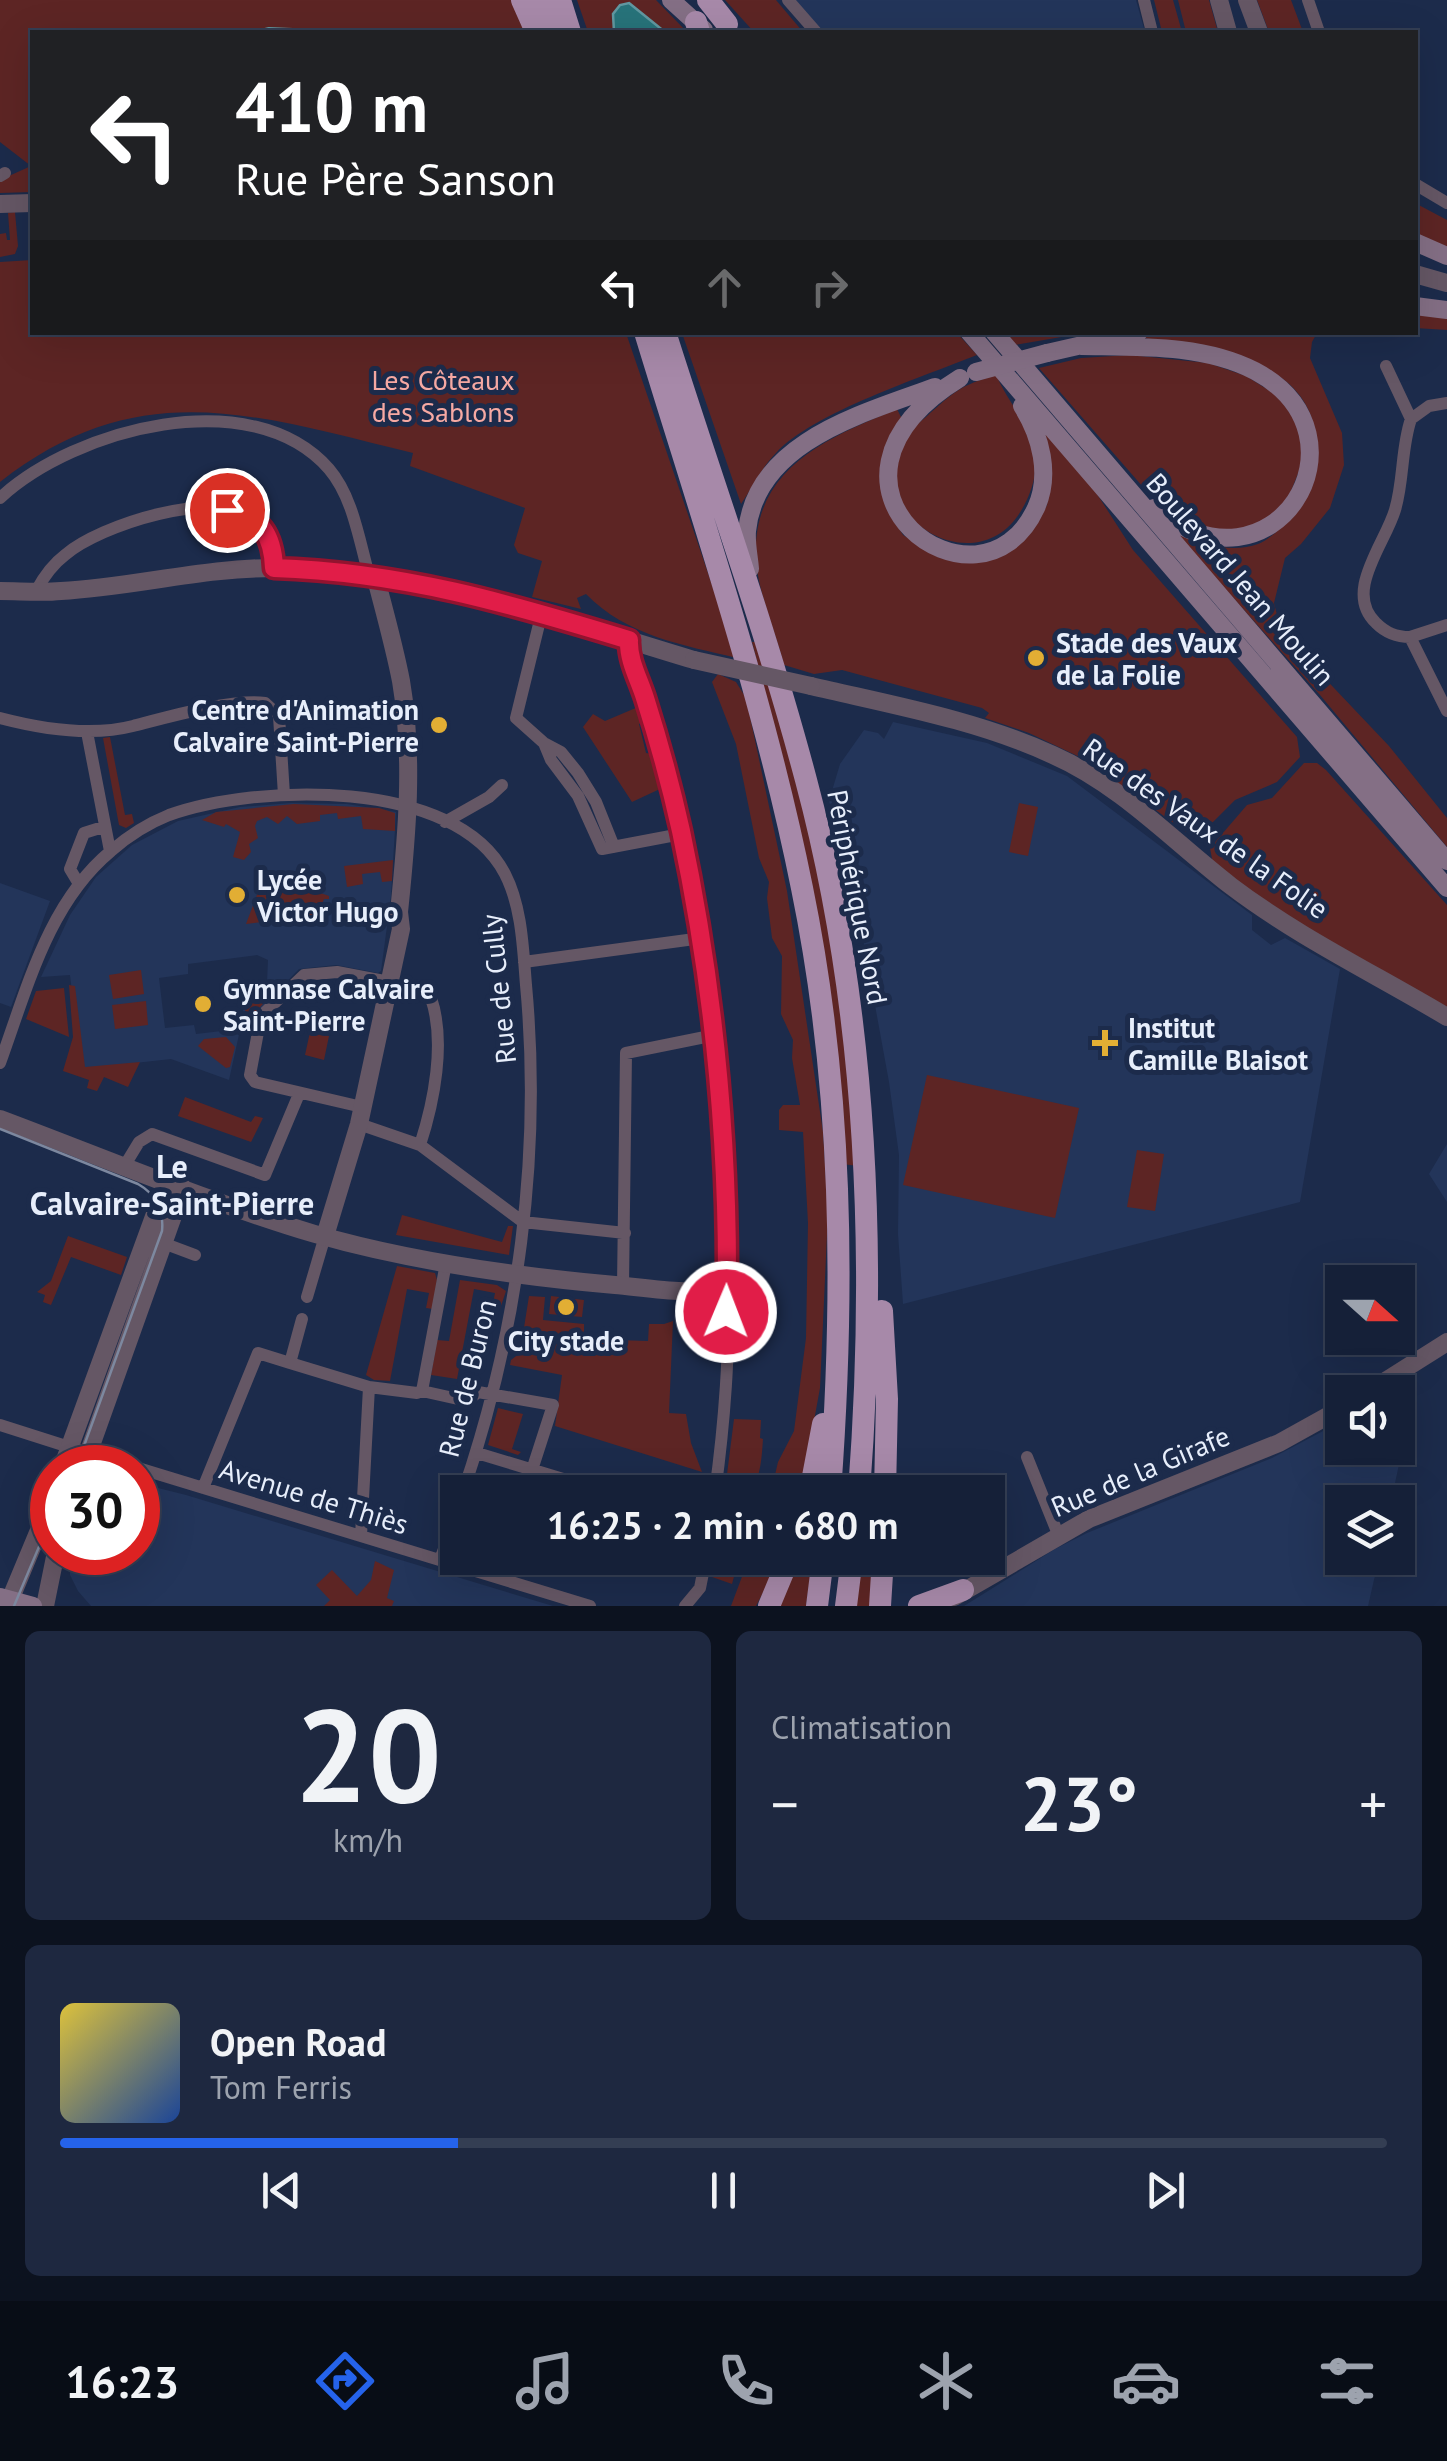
<!DOCTYPE html>
<html lang="fr">
<head>
<meta charset="utf-8">
<style>
  :root { --surface:#152038; --page:#1e2840; --text:#f1f3f6; --muted:#9da3ae; --line:#343e53; --accent:#2563eb }
  body { margin:0; font-family:"PT Sans",sans-serif; background:var(--page); color:var(--text); height:100vh; display:flex; flex-direction:column; font-size:38px; white-space:nowrap }
  * { box-sizing:border-box; margin:0 }
  p { font-size:32px; color:var(--muted) }
  .icon { flex:none; width:55px; height:55px; fill:none; stroke:currentColor; stroke-width:2; stroke-linecap:round; stroke-linejoin:round }
  .map { position:relative; height:1606px; overflow:hidden }
  .sheet { display:flex; flex-direction:column; gap:25px; padding:25px; background:#0c121f; flex:1 }
  .sheet>* { flex:none }
  .hud { position:absolute; left:30px; top:30px; width:1388px; height:305px; border-radius:0px; box-shadow:0 10px 40px #0002,0 0 0 2px var(--line); background:#202124; color:#fff; overflow:hidden }
  .needle { width:65px; rotate:111deg }
  .buttons { position:absolute; left:1325px; top:1265px; display:grid; gap:20px }
  .buttons a { display:grid; place-items:center; width:90px; height:90px; border-radius:0px; background:var(--surface); box-shadow:0 10px 40px #0002,0 0 0 2px var(--line); font-size:50px }
  .speed { position:absolute; left:30px; top:1445px; display:flex; gap:20px; font-size:50px; font-weight:700; text-align:center }
  .speed>* { display:grid; place-content:center; width:130px; height:130px; border-radius:50%; background:var(--surface); box-shadow:0 10px 40px #0002,0 0 0 2px var(--line); line-height:1 }
  .speed .limit { border:15px solid #d22; background:#fff; color:#111 }
  .pin { position:absolute; display:grid; place-items:center; width:85px; height:85px; color:#fff; margin:-42px; border:5px solid #fff; border-radius:50%; box-shadow:0 2px 10px #0007 }
  .me { position:absolute; width:110px; margin:-55px; rotate:1deg; stroke-linejoin:round; filter:drop-shadow(0 0 8px #0008) }
  .turn { display:flex; align-items:center; gap:35px; height:210px; padding:0 40px; font-size:45px }
  .turn .icon { width:130px; height:130px; stroke-width:2.5 }
  .turn b { display:block; font-size:70px; line-height:85px }
  .lanes { display:flex; align-items:center; height:95px; padding:0 40px; background:#0003; justify-content:center; gap:50px; direction:ltr }
  .lanes .off { opacity:.35 }
  .big { font-size:75px; font-weight:700; line-height:1.1 }
  .sheet .widget { flex:1; display:flex; flex-direction:column; justify-content:center; gap:15px; min-width:0; padding:0 35px; border-radius:15px; background:var(--page) }
  .sheet .dial { align-items:center; gap:0 }
  .dial b { font-size:130px; line-height:1 }
  .song { display:flex; align-items:center; gap:30px }
  .cover { width:120px; height:120px; border-radius:15px; background:linear-gradient(135deg,hsl(50 70% 55%),hsl(220 70% 35%)) }
  .played { height:10px; border-radius:5px; background:linear-gradient(90deg,var(--accent) 30%,var(--line) 30%) }
  .keys { display:flex; justify-content:space-around; direction:ltr }
  .heat { display:flex; justify-content:space-between; align-items:center; font-size:55px; direction:ltr }
  .sheet .tiles { flex:1; display:grid; gap:25px; grid-template-columns:1fr 1fr }
  .widget:last-child { grid-column:span 2 }
  .trip { position:absolute; left:440px; top:1475px; width:565px; height:100px; border-radius:0px; background:var(--surface); box-shadow:0 10px 40px #0002,0 0 0 2px var(--line); font-weight:700; line-height:100px; text-align:center }
  .tabs { display:flex; height:160px; justify-content:space-around; align-items:center; background:#080d16; color:var(--muted) }
  .tabs .icon { width:70px; height:70px }
  .tabs .selected { color:var(--accent) }
  .tabs b { font-size:45px; color:var(--text) }
  .map>svg:first-child { display:block }
  .built { fill:#23355a; fill-rule:evenodd }
  .green { fill:#5d2524 }
  .water { fill:#27737a; stroke:#6198a1; stroke-width:2.5 }
  .lines { fill:none; stroke-linecap:round; stroke-linejoin:round }
  .stream { stroke:#6198a1; stroke-width:4 }
  .minor { stroke:#655765; stroke-width:12 }
  .tertiary { stroke:#655765; stroke-width:18 }
  .secondary { stroke:#846f85; stroke-width:18 }
  .trunk { stroke:#a789a9; stroke-width:22 }
  .tram { stroke:#7d889f; stroke-width:2.5 }
  .tertiary-bridge { stroke:#655765; stroke-width:18 }
  .secondary-bridge { stroke:#846f85; stroke-width:18 }
  .route-casing { stroke:#92132f; stroke-width:25 }
  .route { stroke:#e11d48; stroke-width:18 }
  .poi-dot { fill:#e2ae34; stroke:#1c2b4b; stroke-width:4 }
  .labels { text-anchor:middle; dominant-baseline:central; stroke-width:10; stroke-linejoin:round; paint-order:stroke }
  .park-label { font-size:28px; fill:#f6a9a3; stroke:#1c2b4b }
  .street-label { font-size:28px; fill:#e7eefb; stroke:#1c2b4b }
  .poi-label { font-size:28px; font-weight:bold; fill:#e7eefb; stroke:#1c2b4b; text-anchor:start }
  .quarter-label { font-size:32px; font-weight:bold; fill:#e7eefb; stroke:#1c2b4b }
</style>
</head>
<body>
<div class="map">
<svg width="1447" height="1606" viewBox="0 0 1447 1606">
  <rect width="100%" height="100%" fill="#1c2b4b"/>
  <path class="built" d="M795,0H1136L1145,32H823Z
    M893,722L987,743L1067,776L1252,915V930L1271,945L1285,938L1340,969L1300,1202L903,1304L898,1234L899,1155L889,1082L852,879L829,801L840,764L864,730L878,733L884,739Z
    M291,803L347,804L396,812L391,896L381,971L378,973L336,965L299,969L240,1030L229,1080L171,1059L81,1069L70,975L41,977L70,915L96,877L132,845L178,821L240,807ZM257,955L268,960L267,982L260,989L254,988L250,980L240,981L244,1019L230,1021V1030L196,1034L194,1025L165,1028L159,978L188,974V964Z
    M0,883L50,901L11,1007L0,1003Z
    M1447,1144V1202L1429,1174Z
    M1400,1385L1412,1403L1391,1502H1342V1558H1379L1368,1606H964L1055,1549L1087,1533L1272,1458L1342,1421V1448H1398V1392H1388Z
    M138,1483L186,1495L553,1606H91L78,1591L70,1575V1553L138,1552Z"/>
  <path class="green" d="M0,0H518L531,32H32V178L29,179L32,192L0,193V180L31,166L0,142Z
    M577,0H656L687,32H665L660,27L613,14L614,32H588Z
    M725,0H776L803,32H754Z
    M1154,0H1173L1182,32H1162Z
    M1178,0H1209L1218,32H1186Z
    M1257,0H1291L1303,32H1269Z
    M1415,203L1447,220V250L1415,235Z
    M15,212L18,246L15,254L0,257V234L6,233L7,240H10L8,213Z
    M32,260V332L626,333L737,658C683,645 627,636 586,594L577,598L581,609L532,597L542,561L518,553L514,545L525,508L410,466L413,453C258,416 140,372 0,482V262Z
    M1415,313L1447,317V330L1415,328Z
    M682,333H957L977,355C925,376 812,413 776,453C762,467 752,488 741,504Z
    M1004,333H1085L1015,345Z
    M1165,333H1317L1312,342L1310,358L1342,433L1344,465L1330,508L1301,544L1285,558L1274,603L1280,627L1298,650L1389,746L1447,818V847L1320,695L1176,534C1201,543 1231,554 1258,544C1269,540 1281,528 1288,520C1326,475 1330,406 1274,373C1236,350 1183,347 1140,337Z
    M1130,355L1208,363L1246,376L1278,396L1299,426L1305,456L1285,506L1260,527L1228,533L1193,527L1143,487L1039,368L1081,358Z
    M996,375C1008,402 1027,421 1034,450C1039,472 1031,496 1019,514C973,584 859,515 904,438C908,430 919,423 926,417C955,391 959,386 996,375Z
    M897,409L902,419L882,471L887,510L903,535L940,558L984,561L1029,535L1047,505L1051,474L1043,427L1086,477L1133,550L1297,737L1300,757L1277,782L1235,800L1196,839L1086,760L1029,733L985,718L989,713L982,708L842,670L814,674L784,665C776,633 758,592 756,560C751,469 825,439 897,409Z
    M752,642H755C783,734 814,828 830,923C843,1003 849,1085 858,1166L842,1164L769,708Z
    M718,674L736,682L746,698L787,891L823,1132L828,1213L820,1388L801,1492H771L778,1462L794,1431L806,1338L808,1223L803,1132L779,1130V1110L783,1105H800L792,1058L793,1040L781,1014L782,956L772,938L767,898L769,882L759,858L736,744L712,682Z
    M638,707L644,721L639,724L646,753L652,754L662,788L632,802L583,727L593,714L605,721Z
    M110,737L125,815L132,814L134,823L126,828L119,825L103,738Z
    M1304,763H1317L1326,770L1447,905V1012L1253,895L1213,864L1210,848L1247,805L1272,798Z
    M1019,803L1038,807L1028,856L1009,852Z
    M294,804L379,808L395,813V831L363,829L361,816L338,819L337,813L320,815V821L297,824L287,816L278,824L267,817L257,821L255,826L258,838L249,844L251,852L244,860L233,857L240,832L226,824L224,827L202,820L216,812Z
    M393,860L392,881L382,882L380,872L362,874L363,884L347,887L344,866Z
    M278,878L329,896V899H324L322,904L323,910L330,909V913L246,924L260,887L272,885Z
    M141,970L144,994L113,999L109,975Z
    M250,980L256,988L266,984L278,988L247,1021L240,981Z
    M69,985L75,986L85,1067L140,1062L128,1087L104,1077L97,1091L87,1088L89,1080L63,1071L73,1037Z
    M64,988L69,1037L26,1019L36,991Z
    M146,1001L148,1025L115,1029L112,1005Z
    M310,1032L329,1036L324,1060L305,1055Z
    M226,1037L235,1047L230,1067L226,1068L198,1046L204,1039Z
    M927,1075L1079,1108L1055,1218L903,1185Z
    M185,1097L251,1122L255,1116L263,1118L251,1142L178,1116Z
    M1137,1150L1164,1154L1155,1211L1127,1207Z
    M402,1215L502,1242L508,1226H513L509,1255L396,1235Z
    M68,1236L127,1257L121,1275L71,1257L51,1305L43,1302L45,1295L37,1292L51,1281Z
    M397,1266L435,1273L437,1280L433,1309L426,1308L429,1293L407,1289L390,1381L374,1380L366,1375Z
    M460,1280L497,1285L506,1291L500,1309L492,1308L495,1293L474,1289L457,1379L431,1375L437,1340L449,1341Z
    M529,1296L545,1297L543,1320L584,1324V1339L648,1341L649,1324H664L673,1321L669,1413L686,1414L691,1443L702,1472L555,1426L562,1375L510,1365L511,1360L520,1353Z
    M551,1296L584,1300L582,1317L549,1314Z
    M498,1408L523,1414L512,1449L521,1452L518,1455L488,1445Z
    M734,1419L761,1420L760,1438L763,1439C762,1453 761,1479 751,1489C745,1496 733,1492 725,1490Z
    M716,1558H739L732,1584L712,1577Z
    M749,1558H781L756,1606H731Z
    M798,1558H813L806,1606H779Z
    M862,1558H877L875,1606H856Z
    M375,1561L394,1570L387,1598L394,1601L392,1606H324L330,1600L316,1585L332,1570L357,1596L371,1580Z"/>
  <path class="water" d="M629,3L665,32H614L613,14L620,5Z"/>
  <g class="lines">
    <path class="stream" d="M257,32L269,29L340,32"/>
    <path class="minor" d="M788,0L816,32
      M1144,0L1152,32
      M1308,0L1319,32
      M0,176L5,173
      M1415,184L1447,203
      M1386,366L1411,419
      M1447,403L1429,406L1411,419C1401,448 1404,480 1395,510C1385,544 1343,592 1376,623C1386,633 1396,637 1410,637L1447,711
      M0,498C74,429 252,381 329,469C353,497 359,540 369,575
      M36,591C43,578 53,564 65,555C100,525 215,488 255,519C270,531 273,550 274,568
      M542,612L516,718L544,743L561,752L578,773L596,802L614,847
      M1410,637L1447,625
      M0,718C42,729 90,737 133,726C164,718 234,698 265,703L279,716L284,795
      M87,732L110,851
      M544,743L551,760L578,796L602,849L681,834
      M445,822L489,797L502,785
      M79,884L70,869L84,833L103,827
      M524,962L702,938
      M0,1063C27,989 48,903 111,851C127,837 149,823 169,815C256,784 455,777 505,874C522,907 523,949 526,985C542,1157 518,1330 463,1492
      M362,1107L255,1082L250,1075L261,1016L304,975L337,972L416,987L431,998C446,1042 434,1102 420,1145
      M359,1124L420,1145L523,1222L625,1233
      M125,1165L139,1142L152,1134L265,1175L299,1094
      M163,1243L195,1255
      M623,1286L626,1053L715,1035
      M307,1297L325,1236
      M290,1363L369,1387L361,1536
      M369,1387L417,1393L422,1391L467,1401L478,1392L553,1405L532,1470
      M422,1391L446,1263
      M0,1425L135,1468
      M477,1453L606,1492
      M1027,1457L1058,1534
      M138,1468L590,1606
      M203,1488L258,1353L290,1363L302,1319
      M715,1492C720,1456 737,1314 721,1287
      M440,1560L458,1510
      M685,1606L700,1588L706,1558"/>
    <path class="tertiary" d="M1219,0L1228,32
      M1247,0L1259,32
      M0,204L32,203
      M1415,274L1447,283
      M0,591C20,591 41,593 61,591C134,587 206,567 280,568C424,570 557,619 694,660
      M811,686C892,705 977,720 1053,755C1121,785 1174,842 1231,886C1298,937 1375,974 1447,1017
      M0,1119C104,1158 208,1202 315,1234C412,1262 514,1276 615,1285C642,1287 697,1297 721,1287L727,1276C731,1126 715,969 679,823C669,781 658,739 645,698C639,679 628,660 629,639
      M325,1236L359,1124L401,929L399,912C407,835 414,757 401,681C394,645 384,610 375,575
      M1368,1392L1447,1342
      M62,1468L167,1181
      M83,1468L183,1188
      M954,1597L1089,1519L1279,1443L1342,1408
      M10,1600L52,1499
      M45,1606L56,1552"/>
    <path class="secondary" d="M671,0L704,30
      M1415,242L1447,256
      M1415,306L1447,310
      M969,332L1447,888
      M994,332L1447,861
      M1081,346C1138,347 1203,344 1255,371C1377,436 1274,606 1154,508
      M1047,353L1139,332
      M960,378C784,486 980,630 1036,508C1051,475 1041,436 1022,406
      M750,569C749,556 746,544 747,531C756,441 865,413 935,387
      M0,1597L33,1606"/>
    <path class="trunk" d="M522,0L534,27L540,32
      M541,0L552,32
      M560,0L570,32
      M708,0L727,24
      M696,22L699,32
      M645,332C701,516 764,699 802,888C843,1088 845,1290 830,1492
      M665,332C712,481 766,629 806,780C868,1012 877,1254 859,1492
      M882,1311L887,1399L885,1492
      M810,1492L823,1424
      M769,1606L789,1558
      M817,1606L823,1558
      M846,1606L852,1558
      M880,1606L883,1558
      M919,1606L963,1590"/>
    <path class="tram" d="M0,1129L138,1184C157,1195 164,1210 162,1231L76,1468
      M14,1606L52,1516"/>
    <path class="tertiary-bridge" d="M694,660L811,686"/>
    <path class="secondary-bridge" d="M976,372L1047,353"/>
  </g>
  <g class="lines">
    <g class="route-casing">
      <path id="route" d="M227,510C260,514 273,536 274,568C402,572 508,603 629,640C628,660 639,679 645,698C659,742 671,786 681,831C712,977 727,1122 727,1271L721,1287L726,1296V1312"/>
    </g>
    <use href="#route" class="route"/>
  </g>
  <g class="poi-dot">
    <circle cx="1036" cy="658" r="10"/>
    <circle cx="439" cy="725" r="10"/>
    <circle cx="237" cy="895" r="10"/>
    <circle cx="203" cy="1004" r="10"/>
    <path d="M1100 1028h10v10h10v10h-10v10h-10v-10h-10v-10h10z"/>
    <circle cx="566" cy="1307" r="10"/>
  </g>
  <g class="labels">
    <g class="park-label">
      <text x="443" y="379">Les Côteaux<tspan x="443" dy="32">des Sablons</tspan></text>
    </g>
    <g class="street-label">
      <text transform="translate(1241 579) rotate(49)">Boulevard Jean Moulin</text>
      <text transform="translate(1206 828) rotate(35)">Rue des Vaux de la Folie</text>
      <text transform="translate(858 897) rotate(79)">Périphérique Nord</text>
      <text transform="translate(498 989) rotate(-96)">Rue de Cully</text>
      <text transform="translate(467 1378) rotate(-76)">Rue de Buron</text>
      <text transform="translate(1140 1471) rotate(-23)">Rue de la Girafe</text>
      <text transform="translate(314 1496) rotate(17)">Avenue de Thiès</text>
    </g>
    <g class="poi-label">
      <text x="1056" y="642">Stade des Vaux<tspan x="1056" dy="32">de la Folie</tspan></text>
      <text x="419" y="709" text-anchor="end">Centre d'Animation<tspan x="419" dy="32">Calvaire Saint-Pierre</tspan></text>
      <text x="257" y="879">Lycée<tspan x="257" dy="32">Victor Hugo</tspan></text>
      <text x="223" y="988">Gymnase Calvaire<tspan x="223" dy="32">Saint-Pierre</tspan></text>
      <text x="1128" y="1027">Institut<tspan x="1128" dy="32">Camille Blaisot</tspan></text>
      <text x="566" y="1340" text-anchor="middle">City stade</text>
    </g>
    <g class="quarter-label">
      <text x="172" y="1166">Le<tspan x="172" dy="37">Calvaire-Saint-Pierre</tspan></text>
    </g>
  </g>
</svg>
<div class="buttons">
<a><svg class="needle" viewBox="-14 -14 28 28"><path d="M0-13l5 13h-10z" fill="#e53935"/><path d="M0 13l5-13h-10z" fill="#9da3ae"/></svg></a>
<a><svg class="icon" aria-label="sound" viewBox="0 0 24 24"><path d="M4 9h4l5-4v14l-5-4H4zM17 9q2 3 0 6"/></svg></a>
<a><svg class="icon" aria-label="layers" viewBox="0 0 24 24"><path d="M12 4l9 5-9 5-9-5zM3 14l9 5 9-5"/></svg></a>
</div>
<div class="speed"><div class="limit">30</div></div>
<div class="pin" style="left:227px;top:510px;background:#d93025"><svg class="icon" aria-label="arrive" viewBox="0 0 24 24"><path d="M6 21V4h12l-3 4 3 4H6"/></svg></div>
<svg class="me" style="left:726px;top:1312px" viewBox="-20 -20 40 40"><circle r="17" fill="#e11d48" stroke="#fff" stroke-width="3"/><path d="M0-11L8 9 0 5-8 9z" fill="#fff"/></svg>
<div class="trip">16:25 · 2 min · 680 m</div>
<div class="hud">
<div class="turn"><svg class="icon" aria-label="left" viewBox="0 0 24 24"><path d="M17 20v-9H6M10 6l-5 5 5 5"/></svg><div><b>410 m</b>Rue Père Sanson</div></div>
<div class="lanes"><svg class="icon" aria-label="left" viewBox="0 0 24 24"><path d="M17 20v-9H6M10 6l-5 5 5 5"/></svg><svg class="icon off" aria-label="ahead" viewBox="0 0 24 24"><path d="M12 20V5M6 11l6-6 6 6"/></svg><svg class="icon off" aria-label="right" viewBox="0 0 24 24"><path d="M7 20v-9h11M14 6l5 5-5 5"/></svg></div>
</div>
</div>
<section class="sheet">
<div class="tiles">
<div class="widget dial"><b>20</b><p>km/h</p></div>
<div class="widget"><p>Climatisation</p>
<div class="heat"><a>−</a><b class="big">23°</b><a>+</a></div>
</div>
<div class="widget">
<div class="song"><i class="cover"></i><div><b>Open Road</b><p>Tom Ferris</p></div></div>
<div class="played"></div>
<div class="keys"><svg class="icon" aria-label="previous" viewBox="0 0 24 24"><path d="M18 5L8 12l10 7zM5 5v14"/></svg><svg class="icon" aria-label="pause" viewBox="0 0 24 24"><path d="M8 5v14M16 5v14"/></svg><svg class="icon" aria-label="next" viewBox="0 0 24 24"><path d="M6 5l10 7-10 7zM19 5v14"/></svg></div>
</div>
</div>
</section>
<nav class="tabs">
<b>16:23</b>
<svg class="icon selected" aria-label="directions" viewBox="0 0 24 24"><path d="M12 3l9 9-9 9-9-9zM9 14v-3h6M13 9l2 2-2 2"/></svg>
<svg class="icon" aria-label="music" viewBox="0 0 24 24"><path d="M9 18V5l10-2v13"/><circle cx="6" cy="18" r="3"/><circle cx="16" cy="16" r="3"/></svg>
<svg class="icon" aria-label="phone" viewBox="0 0 24 24"><path d="M5 4h4l2 5-3 2q2 4 5 5l2-3 5 2v4C11 20 4 13 5 4z"/></svg>
<svg class="icon" aria-label="climate" viewBox="0 0 24 24"><path d="M12 3v18M4 7l16 10M4 17L20 7"/></svg>
<svg class="icon" aria-label="car" viewBox="0 0 24 24"><path d="M5 17H2v-5l4-1 3-4h7l3 4 3 1v5h-3M9 17h6M6 11h13"/><circle cx="7" cy="17" r="2"/><circle cx="17" cy="17" r="2"/></svg>
<svg class="icon" aria-label="filters" viewBox="0 0 24 24"><path d="M4 7h16M4 17h16"/><circle cx="9" cy="7" r="2"/><circle cx="15" cy="17" r="2"/></svg>
</nav>
</body>
</html>
